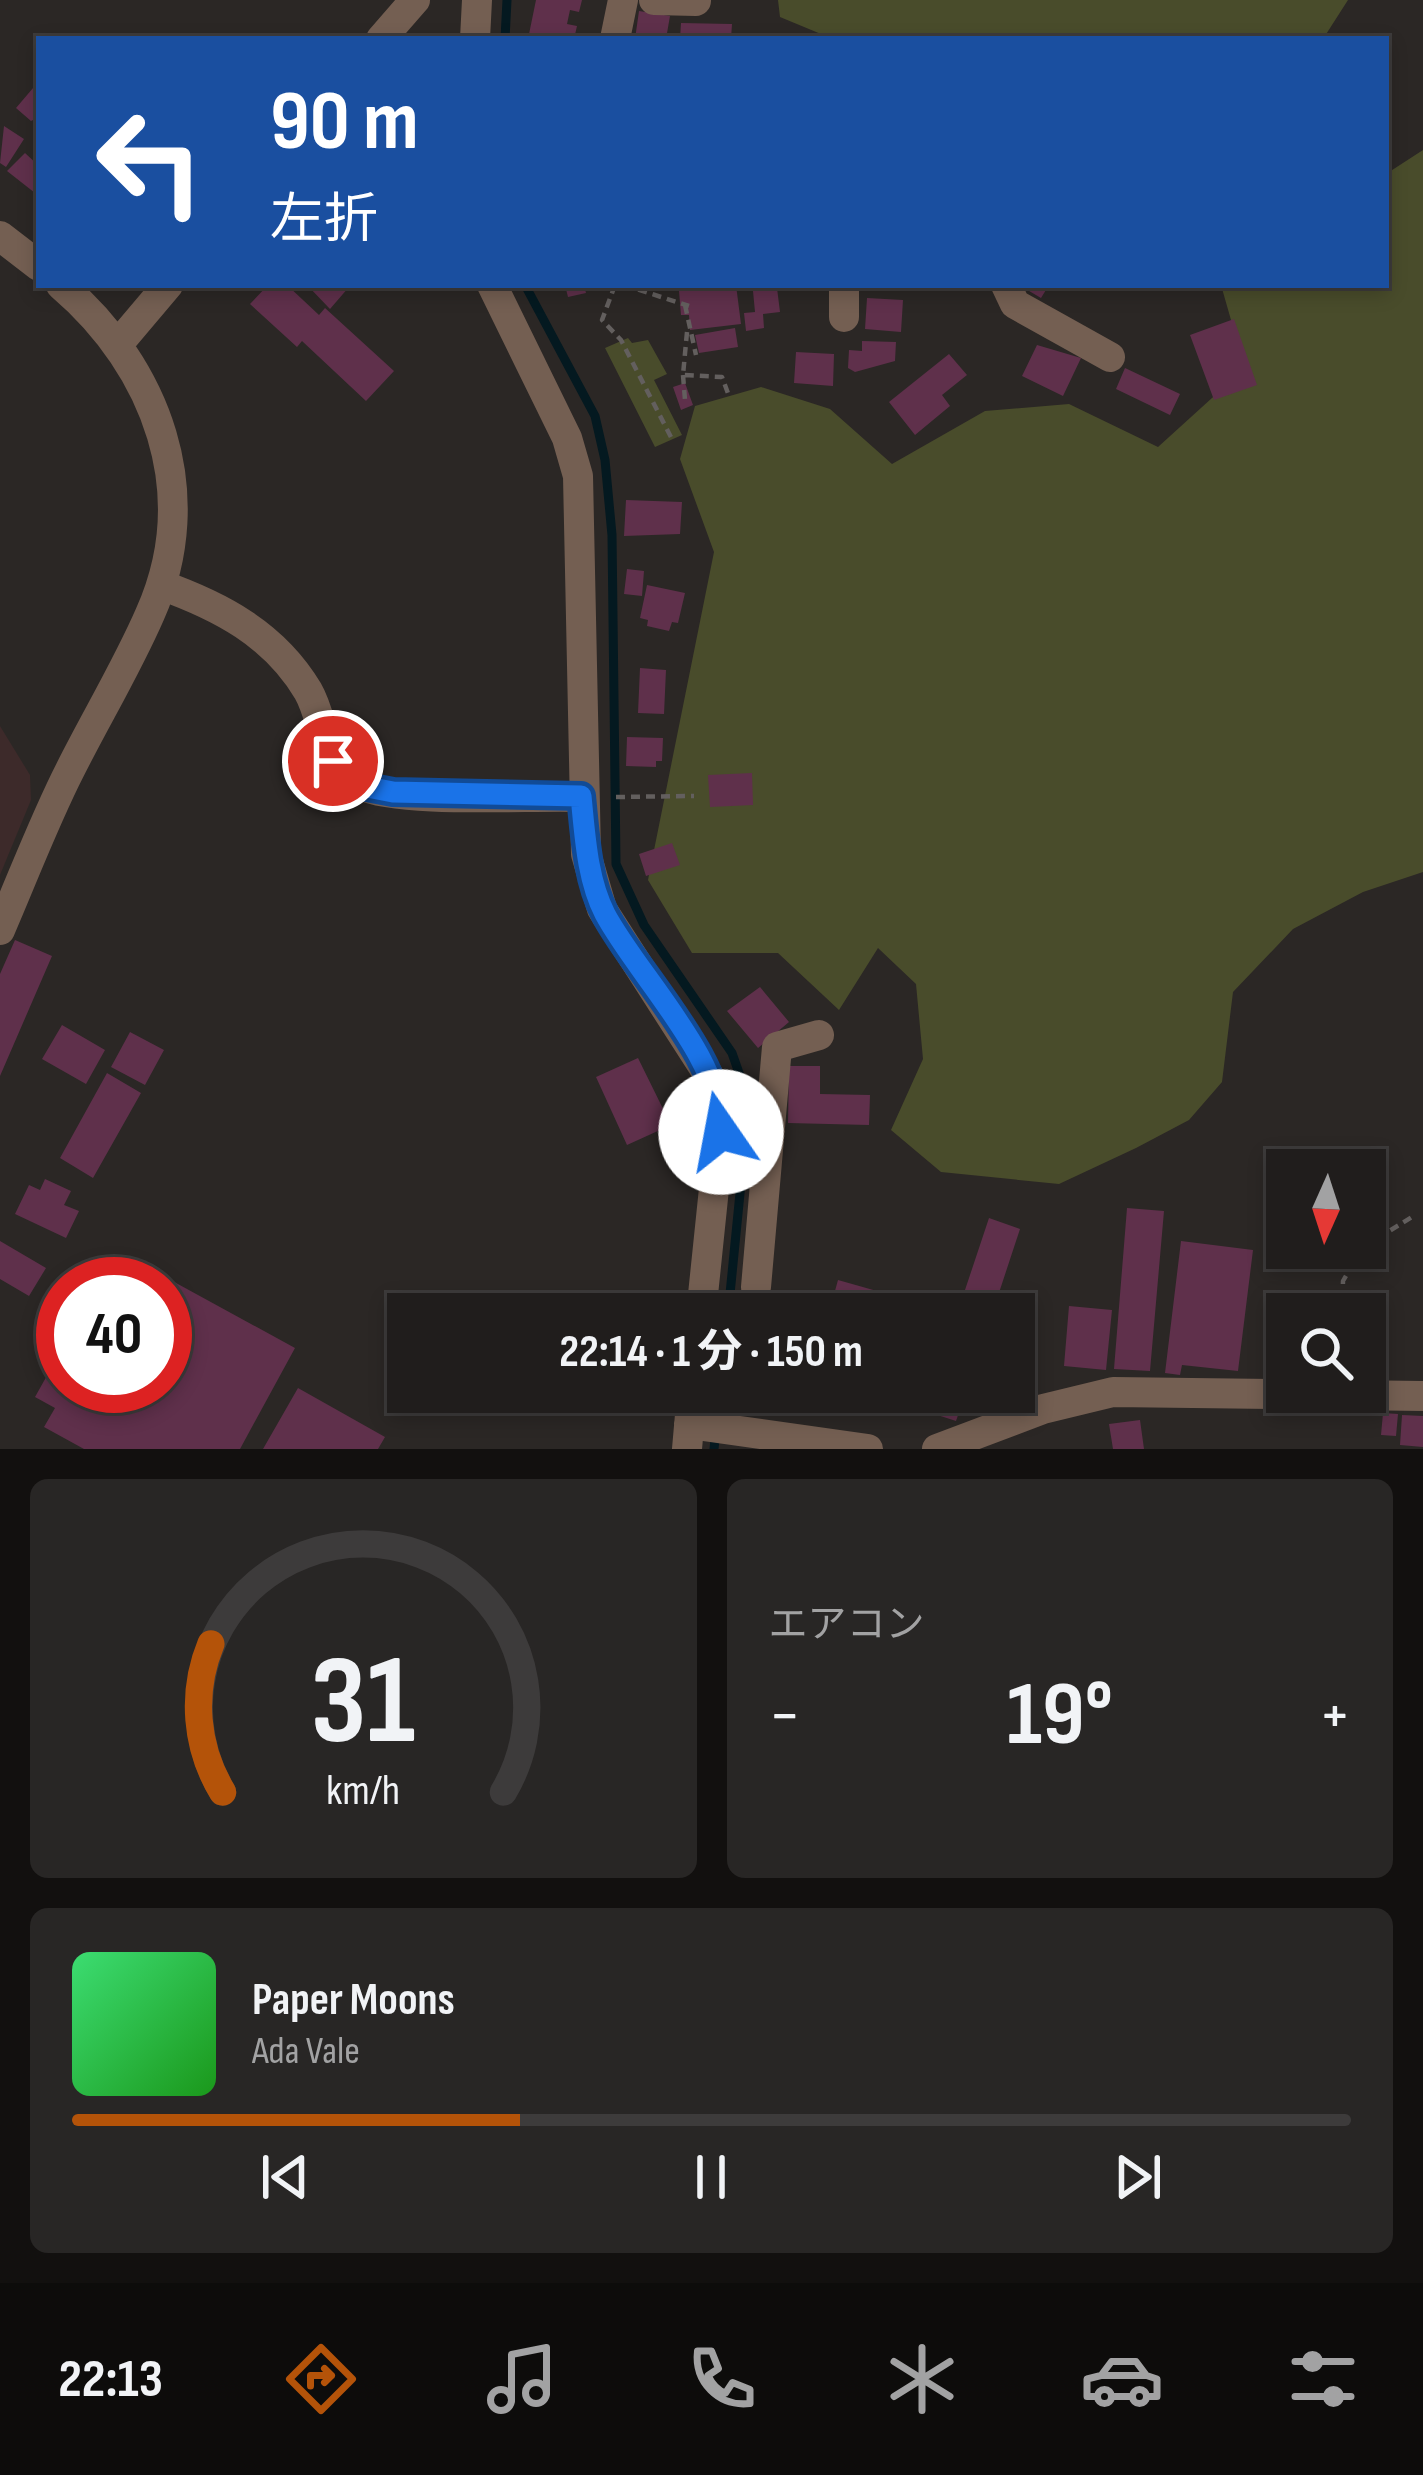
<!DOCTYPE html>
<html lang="ja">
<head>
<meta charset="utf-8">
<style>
  :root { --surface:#201d1c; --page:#282625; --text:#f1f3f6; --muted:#a2a2a3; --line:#3d3b3b; --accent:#b45309 }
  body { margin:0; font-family:"Sofia Sans Condensed","Noto Sans JP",sans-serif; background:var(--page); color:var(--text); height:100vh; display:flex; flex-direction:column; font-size:45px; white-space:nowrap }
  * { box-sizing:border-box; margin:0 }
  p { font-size:39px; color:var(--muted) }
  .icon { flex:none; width:66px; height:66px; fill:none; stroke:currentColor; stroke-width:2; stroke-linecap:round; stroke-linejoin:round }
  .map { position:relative; height:1449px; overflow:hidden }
  .details { display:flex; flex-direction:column; gap:30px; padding:30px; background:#12100f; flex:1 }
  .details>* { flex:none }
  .hud { position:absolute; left:36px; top:36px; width:1353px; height:252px; border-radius:0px; box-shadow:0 6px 18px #0003,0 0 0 3px var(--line); background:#1a4fa0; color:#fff; overflow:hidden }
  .needle { width:78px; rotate:183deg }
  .tools { position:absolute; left:1266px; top:1149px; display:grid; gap:24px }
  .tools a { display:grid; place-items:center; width:120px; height:120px; border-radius:0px; background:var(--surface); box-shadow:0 6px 18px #0003,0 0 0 3px var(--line); font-size:60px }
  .speed { position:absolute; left:36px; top:1257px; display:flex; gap:24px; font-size:60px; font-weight:700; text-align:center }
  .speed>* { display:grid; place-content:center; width:156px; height:156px; border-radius:50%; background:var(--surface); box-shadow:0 6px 18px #0003,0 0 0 3px var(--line); line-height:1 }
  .speed .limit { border:18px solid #d22; background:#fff; color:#111 }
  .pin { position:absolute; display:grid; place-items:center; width:102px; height:102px; color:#fff; margin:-51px; border:6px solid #fff; border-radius:50%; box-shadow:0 3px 12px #0007 }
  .me { position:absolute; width:132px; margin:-66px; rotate:348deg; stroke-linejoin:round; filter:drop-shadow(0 0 9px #0008) }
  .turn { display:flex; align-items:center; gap:42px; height:252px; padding:0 36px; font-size:54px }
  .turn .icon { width:156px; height:156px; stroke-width:2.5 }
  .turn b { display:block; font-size:84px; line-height:102px }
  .big { font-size:90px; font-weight:700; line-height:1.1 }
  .details .widget { flex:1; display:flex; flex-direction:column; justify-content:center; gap:18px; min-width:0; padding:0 42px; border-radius:18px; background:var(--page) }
  .details .dial { align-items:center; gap:0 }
  .dial svg { height:312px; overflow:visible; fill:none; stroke:var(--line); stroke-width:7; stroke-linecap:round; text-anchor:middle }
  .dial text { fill:var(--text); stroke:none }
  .song { display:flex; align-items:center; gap:36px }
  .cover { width:144px; height:144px; border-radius:18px; background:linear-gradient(135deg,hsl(140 70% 55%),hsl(120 70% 35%)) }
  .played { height:12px; border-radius:6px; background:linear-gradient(90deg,var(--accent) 35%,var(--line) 35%) }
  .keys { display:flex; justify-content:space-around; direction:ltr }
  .heat { display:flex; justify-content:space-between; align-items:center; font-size:66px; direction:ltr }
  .details .tiles { flex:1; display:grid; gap:30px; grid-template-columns:1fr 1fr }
  .widget:last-child { grid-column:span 2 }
  .trip { position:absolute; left:387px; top:1293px; width:648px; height:120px; border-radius:0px; background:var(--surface); box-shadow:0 6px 18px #0003,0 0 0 3px var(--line); font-weight:700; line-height:120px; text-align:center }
  .dock { display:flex; height:192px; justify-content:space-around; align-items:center; background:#0d0c0b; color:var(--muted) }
  .dock .icon { width:84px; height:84px }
  .dock .current { color:var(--accent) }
  .dock b { font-size:54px; color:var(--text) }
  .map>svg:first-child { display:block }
  .industrial { fill:#3d2a2a }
  .green { fill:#494c2b }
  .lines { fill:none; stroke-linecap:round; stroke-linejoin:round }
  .stream { stroke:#041920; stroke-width:9 }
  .building { fill:#5f304b }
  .path { stroke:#635f5e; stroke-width:4.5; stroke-dasharray:9 6; stroke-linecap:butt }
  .minor { stroke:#745f52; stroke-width:30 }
  .route-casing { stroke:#114b97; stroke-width:30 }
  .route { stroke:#1a73e8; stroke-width:21 }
</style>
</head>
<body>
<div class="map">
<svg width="1423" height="1449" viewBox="0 0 1423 1449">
  <rect width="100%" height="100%" fill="#2b2725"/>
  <path class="industrial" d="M0,726L30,775L31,800L0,875Z"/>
  <path class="green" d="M778,0H1348L1323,39H833L780,17Z
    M1423,150V872L1363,892L1293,929L1233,992L1222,1082L1189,1120L1136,1148L1059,1184L941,1172L891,1130L923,1059L916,984L878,948L839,1010L778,953H692L648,880L714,552L680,459L695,406L761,387L830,409L892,464L985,411L1069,404L1158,447L1223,388L1237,341L1221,285H1386V174Z
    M628,338L632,343L648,340L667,374L654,380L682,435L655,447L605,348Z"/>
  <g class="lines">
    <path class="stream" d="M505,39L507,0
      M525,285L595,416L605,460L612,535L616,864L644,925L732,1053L745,1090L746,1133L728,1314
      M714,1449L720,1392"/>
  </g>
  <path class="building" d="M536,0H582L579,12L570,10L567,24L577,26L574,39H528Z
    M639,11L670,16L666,39H635Z
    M681,23L732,24L731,39H680Z
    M39,81V117L31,121L16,108Z
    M4,126L24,139L6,167L0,163Z
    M25,153L39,166L35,193L7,171Z
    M268,285H287L319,315L325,308L394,371L366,401L302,341L297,347L250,304Z
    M307,285H347L349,287L330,309Z
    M565,285H584L586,293L568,297Z
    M686,285H736L741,324L690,330L689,315H681L679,291L687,290Z
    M1019,285H1049L1041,298Z
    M777,288L780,312L763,314L764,328L746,331L744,313L755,312L753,291Z
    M867,298L903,300L901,332L865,329Z
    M1234,319L1257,385L1214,400L1190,335Z
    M735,328L738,347L699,353L695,335Z
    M862,341L896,342L895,361L855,372L848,368L849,350L862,351Z
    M1037,345L1081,358L1063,396L1022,376Z
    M796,352L834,354L833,386L794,383Z
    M949,354L967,375L942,395L950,406L915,435L889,402Z
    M1125,368L1180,394L1170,415L1116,389Z
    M685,383L693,405L681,410L673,387Z
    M626,500L682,502L680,534L624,536Z
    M627,569L644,571L642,596L624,594Z
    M647,585L685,593L678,623L672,622L669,631L647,626L648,620L640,618Z
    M640,668L666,670L664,714L638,713Z
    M627,737L663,738L662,761H656V767L626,766Z
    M752,773L753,805L710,807L708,775Z
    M672,843L680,865L646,876L639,854Z
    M15,940L52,956L0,1076V974Z
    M760,987L789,1022L758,1048L727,1011Z
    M62,1025L105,1050L86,1084L42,1059Z
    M130,1032L164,1050L145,1085L111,1067Z
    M638,1058L671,1125L627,1145L596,1077Z
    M789,1066H820V1094L870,1095L869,1125L788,1123Z
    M107,1073L141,1093L93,1178L60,1158Z
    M45,1179L71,1191L64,1205L79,1211L66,1238L15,1214L29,1185L40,1190Z
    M1127,1208L1164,1211L1150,1371L1114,1369Z
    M989,1218L1020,1229L992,1314H957Z
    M0,1241L46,1268L29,1296L0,1279Z
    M1181,1241L1253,1250L1238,1371L1182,1365L1180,1375L1165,1373Z
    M134,1260L295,1348L240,1449H84L44,1427L55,1408L35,1397L63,1347V1386H165V1284H98L106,1269L124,1279Z
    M838,1280L891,1295L885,1314H836L830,1309Z
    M898,1292L938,1302L935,1314H892Z
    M1069,1306L1112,1310L1106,1370L1064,1366Z
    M298,1388L385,1437L378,1449H263Z
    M838,1392H895L891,1413L844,1402Z
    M931,1392H966L956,1421L925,1411Z
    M1383,1413L1398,1414L1396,1436L1381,1435Z
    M1402,1415L1423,1416V1447L1400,1445Z
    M1140,1420L1144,1449H1113L1109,1424Z"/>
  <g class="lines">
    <path class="path" d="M615,285L602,320L621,340L673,441
      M624,285L689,306
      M685,305L696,355
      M687,332L683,375L722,377L729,396
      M683,375L685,400
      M616,797L694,796
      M1365,1246L1412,1217
      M1342,1314L1343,1281L1362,1248"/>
    <path class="minor" d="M654,0L696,1
      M381,39L415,0
      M475,39L477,0
      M615,39L623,0
      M0,236L39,266
      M492,285L567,438L578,476L586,854L602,909L713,1082L721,1121L701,1314
      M1006,285L1015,304L1110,357
      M844,317V285
      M119,343L168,285
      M161,585C220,606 274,634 308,691C326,722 322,768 360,785C402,804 529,795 581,797
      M0,930C23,877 44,821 70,770C96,718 127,667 150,614C204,493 157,367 61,285
      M756,1287L777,1047L819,1035
      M689,1424L868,1449
      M687,1449L692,1392
      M937,1449L1043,1409L1113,1392L1423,1396"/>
  </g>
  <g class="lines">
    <g class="route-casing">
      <path id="route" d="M333,761L362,786L393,792L581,796C585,835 587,879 605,914C638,976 725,1061 721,1132"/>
    </g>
    <use href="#route" class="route"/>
  </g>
</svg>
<div class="tools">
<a><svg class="needle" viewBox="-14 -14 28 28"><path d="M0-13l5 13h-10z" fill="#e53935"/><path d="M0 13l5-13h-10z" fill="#a2a2a3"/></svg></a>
<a><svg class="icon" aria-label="search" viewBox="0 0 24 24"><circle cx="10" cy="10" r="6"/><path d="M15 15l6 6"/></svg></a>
</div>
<div class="speed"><div class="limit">40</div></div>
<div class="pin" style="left:333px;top:761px;background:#d93025"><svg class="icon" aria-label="arrive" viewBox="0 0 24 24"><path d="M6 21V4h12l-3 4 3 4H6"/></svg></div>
<svg class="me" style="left:721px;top:1132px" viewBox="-20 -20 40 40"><circle r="19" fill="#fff"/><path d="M0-13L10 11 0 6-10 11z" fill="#1a73e8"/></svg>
<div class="trip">22:14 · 1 分 · 150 m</div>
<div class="hud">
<div class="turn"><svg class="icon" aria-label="left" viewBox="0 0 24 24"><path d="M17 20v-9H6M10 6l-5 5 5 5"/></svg><div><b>90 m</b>左折</div></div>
</div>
</div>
<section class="details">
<div class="tiles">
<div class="widget dial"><svg viewBox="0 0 100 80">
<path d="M14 69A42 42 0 1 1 86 69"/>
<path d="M14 69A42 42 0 0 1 11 31" stroke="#b45309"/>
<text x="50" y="56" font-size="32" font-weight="700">31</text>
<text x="50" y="72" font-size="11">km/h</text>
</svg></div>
<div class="widget"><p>エアコン</p>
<div class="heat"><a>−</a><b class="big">19°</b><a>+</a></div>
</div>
<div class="widget">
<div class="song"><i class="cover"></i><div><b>Paper Moons</b><p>Ada Vale</p></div></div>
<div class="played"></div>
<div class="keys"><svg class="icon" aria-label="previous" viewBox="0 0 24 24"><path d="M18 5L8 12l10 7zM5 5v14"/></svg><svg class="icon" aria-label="pause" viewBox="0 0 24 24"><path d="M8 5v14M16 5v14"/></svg><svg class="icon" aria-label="next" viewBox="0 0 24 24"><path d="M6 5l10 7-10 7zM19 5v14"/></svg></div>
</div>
</div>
</section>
<nav class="dock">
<b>22:13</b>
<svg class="icon current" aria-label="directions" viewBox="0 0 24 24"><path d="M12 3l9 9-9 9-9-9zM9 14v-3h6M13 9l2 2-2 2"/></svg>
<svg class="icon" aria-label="music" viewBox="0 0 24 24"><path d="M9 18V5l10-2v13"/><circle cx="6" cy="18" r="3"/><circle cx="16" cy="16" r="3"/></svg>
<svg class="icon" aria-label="phone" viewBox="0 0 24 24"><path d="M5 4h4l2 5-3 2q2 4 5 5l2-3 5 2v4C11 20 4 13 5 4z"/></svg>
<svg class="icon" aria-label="climate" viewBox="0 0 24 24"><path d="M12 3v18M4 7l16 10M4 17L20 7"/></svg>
<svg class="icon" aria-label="car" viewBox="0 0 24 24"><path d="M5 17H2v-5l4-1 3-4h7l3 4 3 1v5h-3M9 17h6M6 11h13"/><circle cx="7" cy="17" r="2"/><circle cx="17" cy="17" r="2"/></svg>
<svg class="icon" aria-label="filters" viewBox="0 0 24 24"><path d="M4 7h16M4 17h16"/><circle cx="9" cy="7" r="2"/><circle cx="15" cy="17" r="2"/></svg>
</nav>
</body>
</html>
